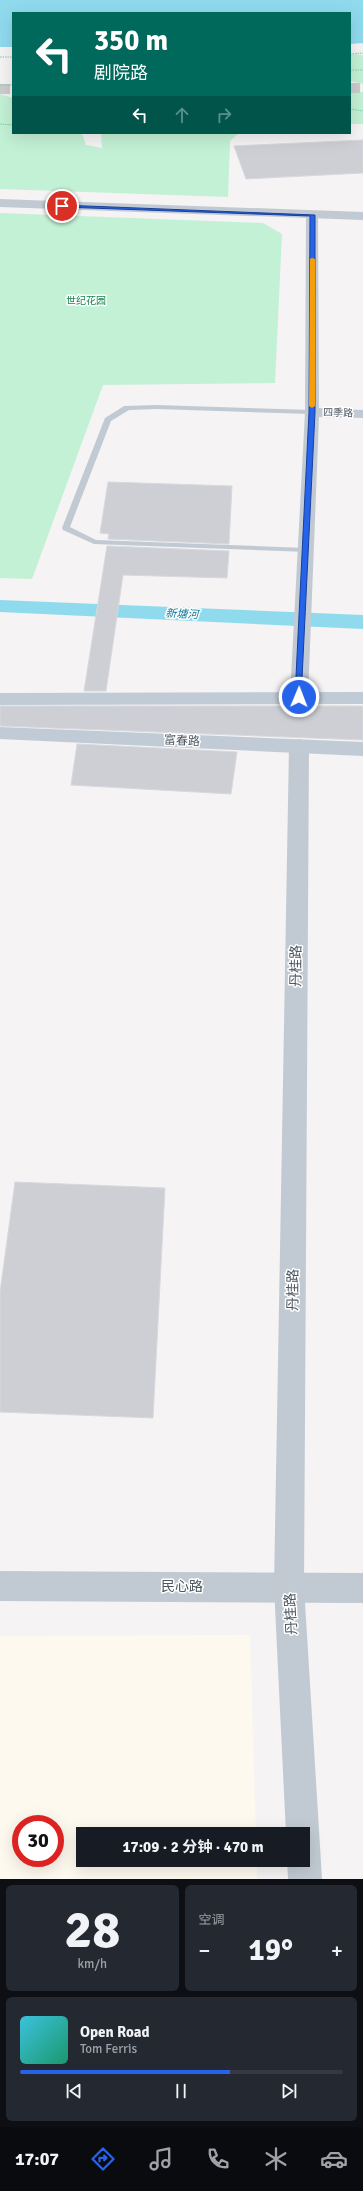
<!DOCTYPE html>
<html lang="zh">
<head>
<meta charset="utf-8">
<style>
  :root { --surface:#171b24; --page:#242831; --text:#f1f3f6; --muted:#9ea1a6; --line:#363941; --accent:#2563eb }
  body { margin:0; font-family:Signika,"Noto Sans SC",sans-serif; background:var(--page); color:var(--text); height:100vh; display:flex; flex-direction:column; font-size:15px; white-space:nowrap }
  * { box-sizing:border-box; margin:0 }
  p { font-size:13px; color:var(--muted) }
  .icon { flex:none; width:22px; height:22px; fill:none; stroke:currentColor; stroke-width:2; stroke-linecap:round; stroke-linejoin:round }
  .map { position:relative; height:1879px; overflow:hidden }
  .sheet { display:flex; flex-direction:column; gap:6px; padding:6px; background:#0d0f14; flex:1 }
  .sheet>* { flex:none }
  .banner { position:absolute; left:12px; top:12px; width:339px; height:122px; border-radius:0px; box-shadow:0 4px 16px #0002; background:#00695c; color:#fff; overflow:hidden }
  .speed { position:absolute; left:12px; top:1815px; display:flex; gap:8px; font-size:20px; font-weight:700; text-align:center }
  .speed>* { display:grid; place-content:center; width:52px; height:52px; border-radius:50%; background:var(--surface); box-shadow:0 4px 16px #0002; line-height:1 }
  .speed .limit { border:6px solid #d22; background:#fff; color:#111 }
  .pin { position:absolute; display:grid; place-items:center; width:34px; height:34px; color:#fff; margin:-17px; border:2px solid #fff; border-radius:50%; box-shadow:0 1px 4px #0007 }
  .me { position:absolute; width:44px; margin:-22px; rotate:1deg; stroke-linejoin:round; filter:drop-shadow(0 0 3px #0008) }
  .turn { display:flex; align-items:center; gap:14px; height:84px; padding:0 16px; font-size:18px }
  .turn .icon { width:52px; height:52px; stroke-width:2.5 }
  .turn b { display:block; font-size:28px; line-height:34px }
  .lanes { display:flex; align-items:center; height:38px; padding:0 16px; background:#0003; justify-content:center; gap:20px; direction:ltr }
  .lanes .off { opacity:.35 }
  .big { font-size:30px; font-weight:700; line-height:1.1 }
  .sheet .tile { flex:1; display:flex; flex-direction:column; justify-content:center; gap:6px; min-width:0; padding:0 14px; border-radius:6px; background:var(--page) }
  .sheet .dial { align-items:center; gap:0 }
  .dial b { font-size:52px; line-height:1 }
  .song { display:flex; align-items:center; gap:12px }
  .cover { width:48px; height:48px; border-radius:6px; background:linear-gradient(135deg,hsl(190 70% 55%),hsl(160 70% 35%)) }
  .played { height:4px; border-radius:2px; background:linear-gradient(90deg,var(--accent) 65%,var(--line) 65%) }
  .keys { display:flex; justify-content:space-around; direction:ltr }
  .heat { display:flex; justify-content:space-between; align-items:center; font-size:22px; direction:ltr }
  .sheet .tiles { flex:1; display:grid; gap:6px; grid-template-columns:1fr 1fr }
  .tile:last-child { grid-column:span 2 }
  .trip { position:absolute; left:76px; top:1827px; width:234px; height:40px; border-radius:0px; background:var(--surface); box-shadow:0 4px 16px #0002; font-weight:700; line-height:40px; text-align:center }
  .tab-bar { display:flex; height:64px; justify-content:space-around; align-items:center; background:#090b0e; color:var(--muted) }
  .tab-bar .icon { width:28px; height:28px }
  .tab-bar .on { color:var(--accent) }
  .tab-bar b { font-size:18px; color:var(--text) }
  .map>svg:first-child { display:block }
  .commercial { fill:#fdf9ef; fill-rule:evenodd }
  .green { fill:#c3f1d5 }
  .water { fill:#90daee }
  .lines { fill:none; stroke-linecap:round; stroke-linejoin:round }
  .canal { fill:#90daee; fill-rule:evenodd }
  .building { fill:#cdcfd5; stroke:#d7d9de }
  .primary-tunnel { stroke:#caccce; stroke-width:10; stroke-dasharray:10 5; stroke-linecap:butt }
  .path { stroke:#7ad0a6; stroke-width:1; stroke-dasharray:1.5 1; stroke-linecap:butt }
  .service { fill:#c1cad2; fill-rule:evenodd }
  .minor { fill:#c1cad2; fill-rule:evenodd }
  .tertiary { fill:#c1cad2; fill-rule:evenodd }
  .secondary { fill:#c1cbd6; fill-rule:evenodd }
  .route { fill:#2563eb; stroke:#184099 }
  .slow { fill:#f59e0b }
  .labels { text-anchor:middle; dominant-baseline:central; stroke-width:3; stroke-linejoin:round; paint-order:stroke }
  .far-park-label { font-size:10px; fill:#17864f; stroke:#fff }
  .far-street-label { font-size:10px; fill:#4a5661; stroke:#fff }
  .far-water-label { font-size:11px; font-style:italic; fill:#0c7c9b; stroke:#fff }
  .street-label { font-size:12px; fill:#4a5661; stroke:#fff }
  .near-street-label { font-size:14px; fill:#4a5661; stroke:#fff }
</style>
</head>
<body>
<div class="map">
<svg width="363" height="1879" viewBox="0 0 363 1879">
  <rect width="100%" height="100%" fill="#f5f3f3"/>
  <path class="commercial" d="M250,1635L256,1834H83V1860H257V1879H0V1636ZM21,1824H55V1858H21Z"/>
  <path class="green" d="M350,54L363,55V84L350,81Z
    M350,92H363V124H350Z
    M0,94L13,98V133H80L83,136L86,145L102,148L101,133H239L230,141L228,197L0,189Z
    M0,213L263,223L282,234L275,383L103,385L32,579L0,578Z"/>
  <path class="water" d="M0,0H363V43L350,44V13H13V47H0Z"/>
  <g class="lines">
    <path class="canal" d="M0,600L363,615V629L0,612Z"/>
  </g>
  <path class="building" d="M363,140V173L246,179L234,146Z
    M108,482L232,486L229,544L108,539L109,534L100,533Z
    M107,546L229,551L227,578L123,575L106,691H84Z
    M0,706H363V740L0,726Z
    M77,744L237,752L231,794L71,785Z
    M15,1182L165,1188L153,1418L0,1412V1292Z"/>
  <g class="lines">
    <path class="primary-tunnel" d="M350,88H363
      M0,89H13"/>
    <path class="path" d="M350,54L363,53
      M0,57H13
      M350,70H363
      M0,85H13
      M350,109L363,111
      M0,124L13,125"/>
    <path class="service" d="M157,405L312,410L316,412L312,414L157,409L129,410L111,421L70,527L96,540L305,548H308V552L94,544L63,530L62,528L105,418L124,406Z"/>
    <path class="minor" d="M312,211L318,215L319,408L363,410V418L319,417L308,697L306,701L299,703L292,701L290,697L305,412L306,215Z
      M299,739L306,741L309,746L304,1586L322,1879H288L287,1860H303V1834H286L274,1586L289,746L292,741Z"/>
    <path class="tertiary" d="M0,199L363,212V220L0,207Z
      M0,1571L363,1573V1603L0,1601Z"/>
    <path class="secondary" d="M363,692V704L0,705V693Z
      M0,727L363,742V756L0,739Z"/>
  </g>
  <path class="route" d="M61,205L315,215V412L301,699L295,697L309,412L310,216L62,207Z"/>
  <path class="slow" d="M312,258L315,259V406L312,408L309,406L310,259Z"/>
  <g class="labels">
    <g class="far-park-label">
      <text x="86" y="301">世纪花园</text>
    </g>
    <g class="far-street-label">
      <text transform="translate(338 413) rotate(2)">四季路</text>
    </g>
    <g class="far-water-label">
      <text transform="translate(182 614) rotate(3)">新塘河</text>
    </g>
    <g class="street-label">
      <text transform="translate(182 741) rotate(3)">富春路</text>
    </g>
    <g class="near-street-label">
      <text transform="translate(296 966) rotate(-89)">丹桂路</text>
      <text transform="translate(293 1290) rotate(-89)">丹桂路</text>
      <text x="182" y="1586">民心路</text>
      <text transform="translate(291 1614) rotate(-93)">丹桂路</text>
    </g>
  </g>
</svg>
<div class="speed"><div class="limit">30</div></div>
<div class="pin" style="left:62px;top:206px;background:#d93025"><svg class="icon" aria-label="arrive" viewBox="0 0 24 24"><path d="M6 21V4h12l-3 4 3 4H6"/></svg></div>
<svg class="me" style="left:299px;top:697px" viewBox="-20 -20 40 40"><circle r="17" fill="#2563eb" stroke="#fff" stroke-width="3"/><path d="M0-11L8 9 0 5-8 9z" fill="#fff"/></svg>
<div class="trip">17:09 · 2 分钟 · 470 m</div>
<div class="banner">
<div class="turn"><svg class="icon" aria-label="left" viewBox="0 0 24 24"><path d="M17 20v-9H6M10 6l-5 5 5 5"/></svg><div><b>350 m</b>剧院路</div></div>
<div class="lanes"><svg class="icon" aria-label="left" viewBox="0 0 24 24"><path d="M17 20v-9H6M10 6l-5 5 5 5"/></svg><svg class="icon off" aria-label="ahead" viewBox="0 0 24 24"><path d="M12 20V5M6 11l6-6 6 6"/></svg><svg class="icon off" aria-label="right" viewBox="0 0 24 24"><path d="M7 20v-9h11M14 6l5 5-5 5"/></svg></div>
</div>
</div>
<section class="sheet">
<div class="tiles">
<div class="tile dial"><b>28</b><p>km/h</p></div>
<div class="tile"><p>空调</p>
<div class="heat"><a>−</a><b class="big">19°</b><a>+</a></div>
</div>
<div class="tile">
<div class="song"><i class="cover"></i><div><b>Open Road</b><p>Tom Ferris</p></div></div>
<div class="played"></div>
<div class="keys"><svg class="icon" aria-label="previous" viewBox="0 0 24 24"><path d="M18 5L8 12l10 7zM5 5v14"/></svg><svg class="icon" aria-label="pause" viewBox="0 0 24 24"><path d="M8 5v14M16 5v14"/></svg><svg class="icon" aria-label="next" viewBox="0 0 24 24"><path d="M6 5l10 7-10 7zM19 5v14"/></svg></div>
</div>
</div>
</section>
<nav class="tab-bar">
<b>17:07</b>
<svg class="icon on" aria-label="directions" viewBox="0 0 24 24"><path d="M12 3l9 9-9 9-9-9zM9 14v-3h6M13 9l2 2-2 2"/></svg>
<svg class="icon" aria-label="music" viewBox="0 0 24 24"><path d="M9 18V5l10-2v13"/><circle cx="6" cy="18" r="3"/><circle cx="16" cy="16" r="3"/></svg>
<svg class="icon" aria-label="phone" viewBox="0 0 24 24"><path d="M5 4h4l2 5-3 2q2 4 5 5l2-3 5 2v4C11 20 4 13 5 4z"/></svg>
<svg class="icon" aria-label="climate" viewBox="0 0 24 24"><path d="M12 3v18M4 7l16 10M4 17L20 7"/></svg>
<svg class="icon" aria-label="car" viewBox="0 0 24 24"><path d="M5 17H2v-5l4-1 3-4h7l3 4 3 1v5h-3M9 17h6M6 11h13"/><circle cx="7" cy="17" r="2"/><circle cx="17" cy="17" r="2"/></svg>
</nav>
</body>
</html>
